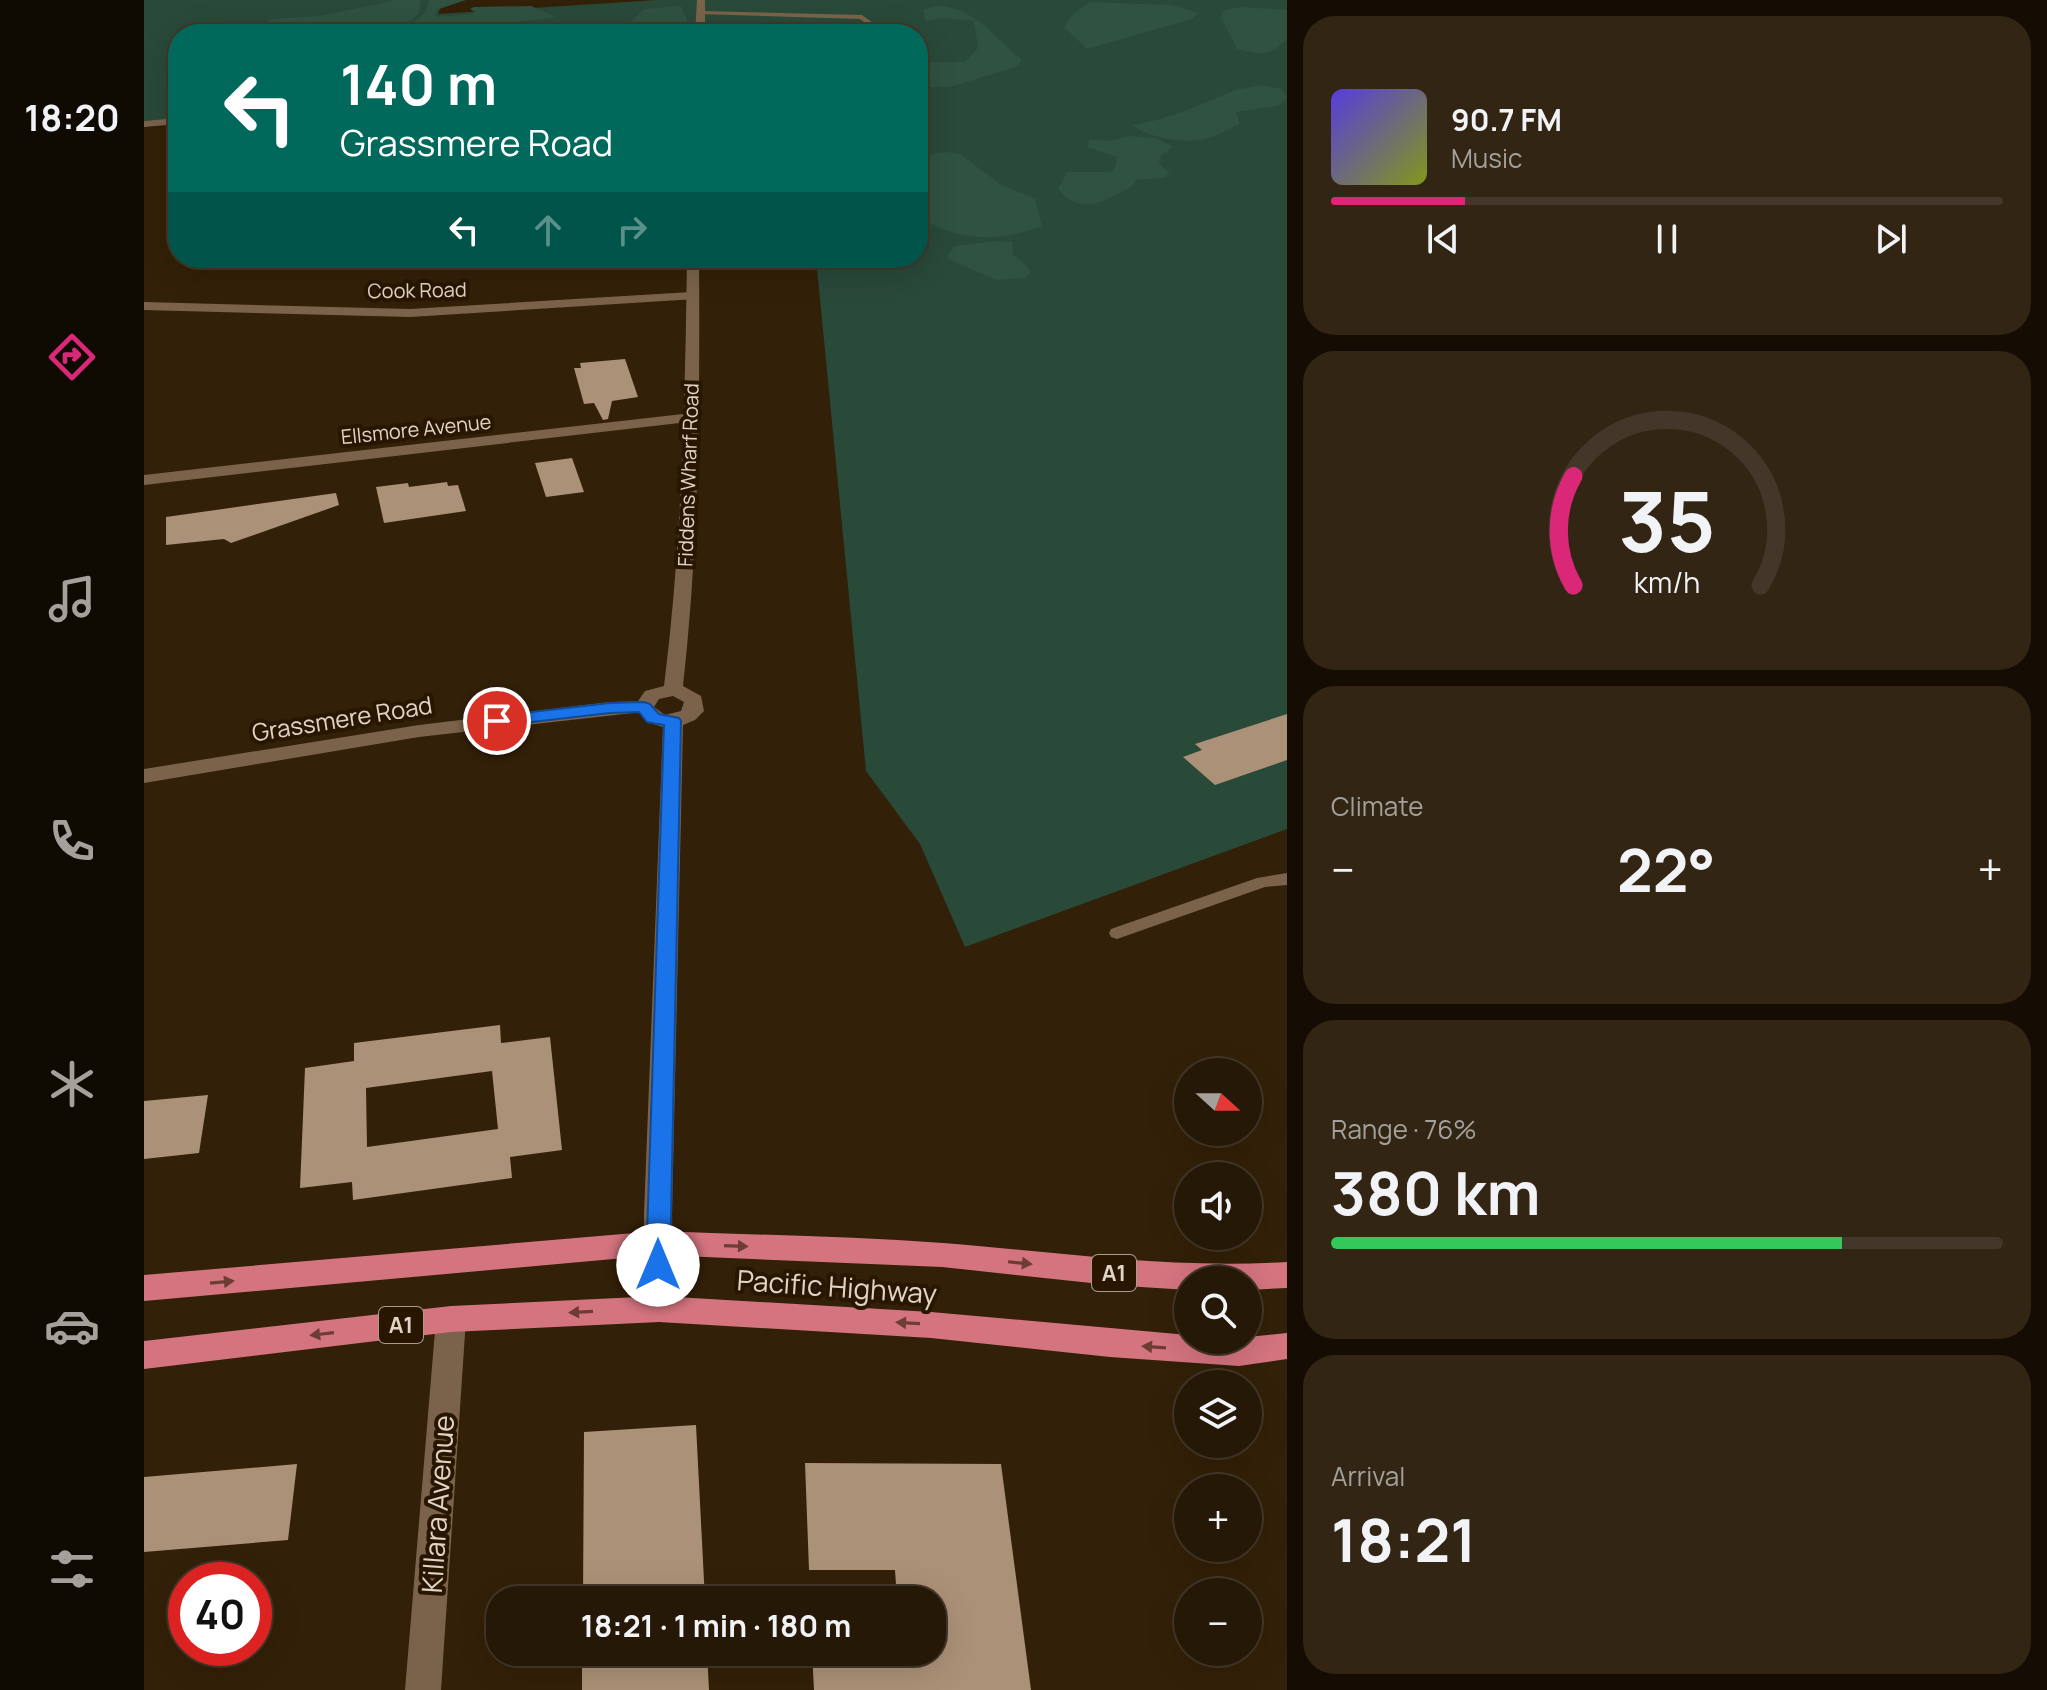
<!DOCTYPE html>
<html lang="en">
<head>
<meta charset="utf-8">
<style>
  :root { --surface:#261806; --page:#322514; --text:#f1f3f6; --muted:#a4a09b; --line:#423728; --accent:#db2777 }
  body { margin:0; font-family:Manrope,sans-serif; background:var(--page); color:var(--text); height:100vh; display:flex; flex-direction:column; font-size:30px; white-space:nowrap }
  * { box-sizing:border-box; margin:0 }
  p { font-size:26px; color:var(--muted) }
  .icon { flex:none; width:44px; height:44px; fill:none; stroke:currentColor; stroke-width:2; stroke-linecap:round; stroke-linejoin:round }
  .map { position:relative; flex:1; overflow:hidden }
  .side { display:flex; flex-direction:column; gap:16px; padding:16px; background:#150d03; width:760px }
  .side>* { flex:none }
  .guide { position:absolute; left:24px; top:24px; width:760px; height:244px; border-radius:32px; box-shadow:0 8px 32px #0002,0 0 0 2px var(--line); background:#00695c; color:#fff; overflow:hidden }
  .needle { width:52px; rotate:111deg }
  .fabs { position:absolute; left:1030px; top:1058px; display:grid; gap:16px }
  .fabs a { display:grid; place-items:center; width:88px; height:88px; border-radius:50%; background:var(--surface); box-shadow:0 8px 32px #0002,0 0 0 2px var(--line); font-size:40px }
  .speed { position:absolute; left:24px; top:1562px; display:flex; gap:16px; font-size:40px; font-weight:700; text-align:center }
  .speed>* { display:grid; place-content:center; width:104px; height:104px; border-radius:50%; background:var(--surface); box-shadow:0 8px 32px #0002,0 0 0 2px var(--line); line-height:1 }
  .speed .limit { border:12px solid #d22; background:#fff; color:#111 }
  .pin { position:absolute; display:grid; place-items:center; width:68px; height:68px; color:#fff; margin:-34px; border:4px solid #fff; border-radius:50%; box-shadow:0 2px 8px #0007 }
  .me { position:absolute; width:88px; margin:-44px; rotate:0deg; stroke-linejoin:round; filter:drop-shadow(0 0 6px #0008) }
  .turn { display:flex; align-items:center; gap:28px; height:168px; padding:0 40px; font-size:36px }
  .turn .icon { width:104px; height:104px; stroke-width:2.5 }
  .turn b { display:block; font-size:56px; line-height:68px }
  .lanes { display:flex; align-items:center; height:76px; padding:0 40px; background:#0003; justify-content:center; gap:40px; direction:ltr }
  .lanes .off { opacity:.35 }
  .big { font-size:60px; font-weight:700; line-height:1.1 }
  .side .tile { flex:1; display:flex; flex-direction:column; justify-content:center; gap:12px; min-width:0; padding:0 28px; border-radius:32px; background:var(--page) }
  .side .dial { align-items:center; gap:0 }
  .dial svg { height:208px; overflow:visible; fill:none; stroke:var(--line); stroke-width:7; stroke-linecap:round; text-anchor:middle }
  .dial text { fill:var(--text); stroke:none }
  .song { display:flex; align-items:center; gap:24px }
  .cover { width:96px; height:96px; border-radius:12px; background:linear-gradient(135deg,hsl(250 70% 55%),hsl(70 70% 35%)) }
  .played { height:8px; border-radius:4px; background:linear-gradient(90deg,var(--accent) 20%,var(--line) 20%) }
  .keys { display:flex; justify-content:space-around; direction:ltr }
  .heat { display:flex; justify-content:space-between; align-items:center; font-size:44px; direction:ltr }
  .charge { height:12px; border-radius:6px; background:linear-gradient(90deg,#34c759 76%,var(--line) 0) }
  .trip { position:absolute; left:342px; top:1586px; width:460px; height:80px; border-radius:32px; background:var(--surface); box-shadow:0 8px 32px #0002,0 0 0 2px var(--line); font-weight:700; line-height:80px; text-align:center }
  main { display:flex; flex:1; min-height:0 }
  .menu { display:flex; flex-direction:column; width:144px; justify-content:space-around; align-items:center; background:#0f0a02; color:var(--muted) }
  .menu .icon { width:56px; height:56px }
  .menu .selected { color:var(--accent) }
  .menu b { font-size:36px; color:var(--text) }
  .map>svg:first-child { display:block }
  .green { fill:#294939 }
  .forest { fill:#305241 }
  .building { fill:#ab9177; fill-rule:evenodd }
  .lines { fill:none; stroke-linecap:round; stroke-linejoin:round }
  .service { fill:#7a634a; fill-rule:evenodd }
  .minor { fill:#7a634a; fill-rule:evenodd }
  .tertiary { fill:#7a634a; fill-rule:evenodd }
  .trunk { fill:#d4747f; fill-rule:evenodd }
  .oneway { fill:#6d3c33 }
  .route { fill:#1a73e8; stroke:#114b97; stroke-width:2 }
  .labels { text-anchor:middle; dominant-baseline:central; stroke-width:8; stroke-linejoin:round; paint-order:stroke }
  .far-street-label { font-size:20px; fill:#e1d4c7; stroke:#291601 }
  .shield { fill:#291601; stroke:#aa9b8c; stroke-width:2 }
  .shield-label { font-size:22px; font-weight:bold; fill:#e1d4c7 }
  .street-label { font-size:24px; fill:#e1d4c7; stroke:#291601 }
  .near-street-label { font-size:28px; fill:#e1d4c7; stroke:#291601 }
</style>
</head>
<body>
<main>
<nav class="menu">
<b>18:20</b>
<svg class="icon selected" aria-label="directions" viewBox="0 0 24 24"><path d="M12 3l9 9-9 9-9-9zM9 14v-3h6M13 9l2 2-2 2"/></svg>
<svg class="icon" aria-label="music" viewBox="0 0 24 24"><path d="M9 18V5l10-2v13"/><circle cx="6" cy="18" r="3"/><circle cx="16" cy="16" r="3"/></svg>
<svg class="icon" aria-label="phone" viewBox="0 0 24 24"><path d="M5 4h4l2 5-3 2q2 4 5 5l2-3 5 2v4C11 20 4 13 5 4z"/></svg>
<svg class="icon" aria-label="climate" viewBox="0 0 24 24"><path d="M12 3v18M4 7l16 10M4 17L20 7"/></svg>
<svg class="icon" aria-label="car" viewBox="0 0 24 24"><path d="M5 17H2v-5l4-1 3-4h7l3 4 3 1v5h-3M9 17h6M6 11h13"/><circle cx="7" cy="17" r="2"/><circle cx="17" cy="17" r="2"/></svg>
<svg class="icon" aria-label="filters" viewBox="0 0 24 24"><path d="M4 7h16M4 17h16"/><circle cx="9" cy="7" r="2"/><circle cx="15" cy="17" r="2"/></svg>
</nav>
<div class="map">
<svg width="1143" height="1690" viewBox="0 0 1143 1690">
  <rect width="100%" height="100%" fill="#332008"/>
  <path class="green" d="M0,0H300L294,14L513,0H1143V829L821,947L776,844L722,771L672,258H774V34H34V119L0,121Z"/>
  <path class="forest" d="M252,0H277L275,13L267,21L251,23L237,34H214L213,30L177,31L152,23L123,22L126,19L176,16Z
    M285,0H322L292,10V17L329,14L331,12L326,9L330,7L387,6L413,17L316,29H268L266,25L281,13Z
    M946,2L1027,5L1055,13L1048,19L943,49L920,27L927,16Z
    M537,6L543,20V34H487L478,30L500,9Z
    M792,6C830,6 849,37 877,59L875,66L806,87H774V62H821L834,48L830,21L799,18L781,21L779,10Z
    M1098,7L1143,10V40C1122,57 1118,55 1093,49L1076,16L1081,10Z
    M1117,85L1138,89L1143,98L1134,106L1092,112L1096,124C1084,129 1069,139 1055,140C1036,143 1003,137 988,125C1023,120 1053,106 1086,92C1095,88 1106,88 1117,85Z
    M985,136L1011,138L1030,147L1017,155L1015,163L1026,173L1019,178L992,180C984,192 978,191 966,198C946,208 929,207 914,189L923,172H967L971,167L973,157L943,147L946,139L965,141Z
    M804,152L816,154L856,184L891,199L898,226C859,242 808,243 774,214V168L778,165L777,160L792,153Z
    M853,241L869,242L868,254L882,265L886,272L882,278L852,280L802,258L810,246Z"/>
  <path class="building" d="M481,359L494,397L468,401L464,419L459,420L450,403L440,404L430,368H437L436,363Z
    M428,458L440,492L402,497L391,463Z
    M303,482L304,486L314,485L322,511L240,523L232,487L264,483L265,487Z
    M192,493L195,505L87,543L80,539L22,545V517Z
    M1143,714V760L1071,785L1039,757L1058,750L1051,744Z
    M356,1025L357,1043L406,1037L418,1150L366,1157L368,1178L209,1200L208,1182L156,1188L161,1068L210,1061V1043ZM348,1071L354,1129L223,1147L222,1088Z
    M64,1095L55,1153L0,1159V1101Z
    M552,1425L561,1600H439L440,1432Z
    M661,1463L857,1464L887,1690H670L668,1652H788V1600H753L751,1570H665Z
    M153,1464L144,1540L0,1552V1477Z
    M438,1652H563L565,1690H438Z"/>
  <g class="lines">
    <path class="service" d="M556,11L718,15L729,23L728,34H722L723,24L716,19L554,14Z
      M1143,873V885L1121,887L973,939L967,937L965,933L967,929L1113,878Z"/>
    <path class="minor" d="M34,118V124L0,127V121Z
      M547,292L552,293V299L266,317L0,310V302L266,309Z
      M548,413L556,418L553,421L0,485V475Z
      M500,701L507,703L510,707L507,711L275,737L0,783V769L275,725L466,702Z
      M307,1306L317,1310L322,1319L297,1690H261L292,1319L297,1310Z"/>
    <path class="tertiary" d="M553,0H561V34H551Z
      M543,258H555C556,401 555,544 539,686L557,696L560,711L551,720L539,725L528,1214L530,1309L525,1318L515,1322L505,1318L500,1309V1214L519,727L503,722L490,707L501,691L520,686C538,544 541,401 543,258ZM529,696L540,702L537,711L521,715L510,707L515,699Z"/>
    <path class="trunk" d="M514,1231C609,1235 704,1236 799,1243C916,1252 1024,1269 1143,1262V1288L1104,1290V1280H1044V1290L966,1285L798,1267L514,1255L0,1301V1275Z
      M515,1296L787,1312L1044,1335V1340H1104V1337L1143,1333V1359L1095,1366L966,1357L787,1338L515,1322L307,1332L0,1369V1341L307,1306Z"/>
  </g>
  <defs><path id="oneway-solid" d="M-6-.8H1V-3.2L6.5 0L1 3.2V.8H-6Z" transform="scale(2)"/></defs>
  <g class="oneway">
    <use href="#oneway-solid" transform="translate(592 1246) rotate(2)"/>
    <use href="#oneway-solid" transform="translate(876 1263) rotate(6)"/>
    <use href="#oneway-solid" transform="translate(78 1282) rotate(-5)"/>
    <use href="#oneway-solid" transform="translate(437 1312) rotate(177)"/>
    <use href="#oneway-solid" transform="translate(764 1323) rotate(-177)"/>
    <use href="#oneway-solid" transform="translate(178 1334) rotate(173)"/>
    <use href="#oneway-solid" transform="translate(1010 1347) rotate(-176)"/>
  </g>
  <path class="route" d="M500,702L506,704L515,714L535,718L537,721L526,1265L523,1272L514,1275L506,1272L502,1265L520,725L503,722L495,712L466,713L353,726L345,721L353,716L466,703Z"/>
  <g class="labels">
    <g class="far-street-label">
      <text transform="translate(273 290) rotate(-1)">Cook Road</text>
      <text transform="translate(272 429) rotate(-6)">Ellsmore Avenue</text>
      <text transform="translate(544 475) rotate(-88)">Fiddens Wharf Road</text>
    </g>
    <g class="shield">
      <rect x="948" y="1255" width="44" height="36" rx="6"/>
      <rect x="235" y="1307" width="44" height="36" rx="6"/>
    </g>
    <g class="shield-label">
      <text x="970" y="1273">A1</text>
      <text x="257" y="1325">A1</text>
    </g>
    <g class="street-label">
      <text transform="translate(198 718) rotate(-9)">Grassmere Road</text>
    </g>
    <g class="near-street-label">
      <text transform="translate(693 1286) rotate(4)">Pacific Highway</text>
      <text transform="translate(293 1504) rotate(-86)">Killara Avenue</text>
    </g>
  </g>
</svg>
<div class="fabs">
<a><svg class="needle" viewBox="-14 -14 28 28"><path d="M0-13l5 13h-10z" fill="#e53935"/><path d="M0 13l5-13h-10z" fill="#a4a09b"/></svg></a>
<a><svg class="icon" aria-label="sound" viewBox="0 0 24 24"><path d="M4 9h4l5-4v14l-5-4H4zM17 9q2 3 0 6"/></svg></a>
<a><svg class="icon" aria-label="search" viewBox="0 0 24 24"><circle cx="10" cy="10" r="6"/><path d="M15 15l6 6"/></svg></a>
<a><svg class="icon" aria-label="layers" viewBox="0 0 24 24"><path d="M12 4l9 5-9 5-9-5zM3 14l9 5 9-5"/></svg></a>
<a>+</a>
<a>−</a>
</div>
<div class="speed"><div class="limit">40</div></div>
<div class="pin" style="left:353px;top:721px;background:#d93025"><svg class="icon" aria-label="arrive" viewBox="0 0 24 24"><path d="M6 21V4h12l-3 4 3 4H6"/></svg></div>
<svg class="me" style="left:514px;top:1265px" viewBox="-20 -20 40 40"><circle r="19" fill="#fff"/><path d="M0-13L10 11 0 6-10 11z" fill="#1a73e8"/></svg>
<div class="trip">18:21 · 1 min · 180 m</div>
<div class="guide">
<div class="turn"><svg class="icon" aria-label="left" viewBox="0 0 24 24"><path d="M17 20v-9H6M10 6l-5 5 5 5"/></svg><div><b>140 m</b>Grassmere Road</div></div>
<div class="lanes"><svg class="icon" aria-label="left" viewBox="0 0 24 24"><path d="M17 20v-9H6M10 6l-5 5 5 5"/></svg><svg class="icon off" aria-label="ahead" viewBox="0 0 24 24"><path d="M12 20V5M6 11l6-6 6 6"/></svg><svg class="icon off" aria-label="right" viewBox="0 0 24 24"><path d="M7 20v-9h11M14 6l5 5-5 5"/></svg></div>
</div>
</div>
<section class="side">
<div class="tile">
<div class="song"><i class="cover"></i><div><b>90.7 FM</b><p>Music</p></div></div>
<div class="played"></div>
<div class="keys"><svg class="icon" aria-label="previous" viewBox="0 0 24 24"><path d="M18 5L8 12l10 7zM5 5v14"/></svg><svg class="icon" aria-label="pause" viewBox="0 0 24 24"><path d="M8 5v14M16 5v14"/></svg><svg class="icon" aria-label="next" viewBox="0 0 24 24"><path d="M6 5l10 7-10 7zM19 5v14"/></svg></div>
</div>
<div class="tile dial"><svg viewBox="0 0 100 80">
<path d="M14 69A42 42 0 1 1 86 69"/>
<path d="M14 69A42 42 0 0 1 14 27" stroke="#db2777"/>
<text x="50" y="56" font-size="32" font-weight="700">35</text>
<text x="50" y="72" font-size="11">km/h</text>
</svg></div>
<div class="tile"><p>Climate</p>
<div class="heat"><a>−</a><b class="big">22°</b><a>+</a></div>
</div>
<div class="tile"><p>Range · 76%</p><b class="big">380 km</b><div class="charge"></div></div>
<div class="tile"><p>Arrival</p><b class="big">18:21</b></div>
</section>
</main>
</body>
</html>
